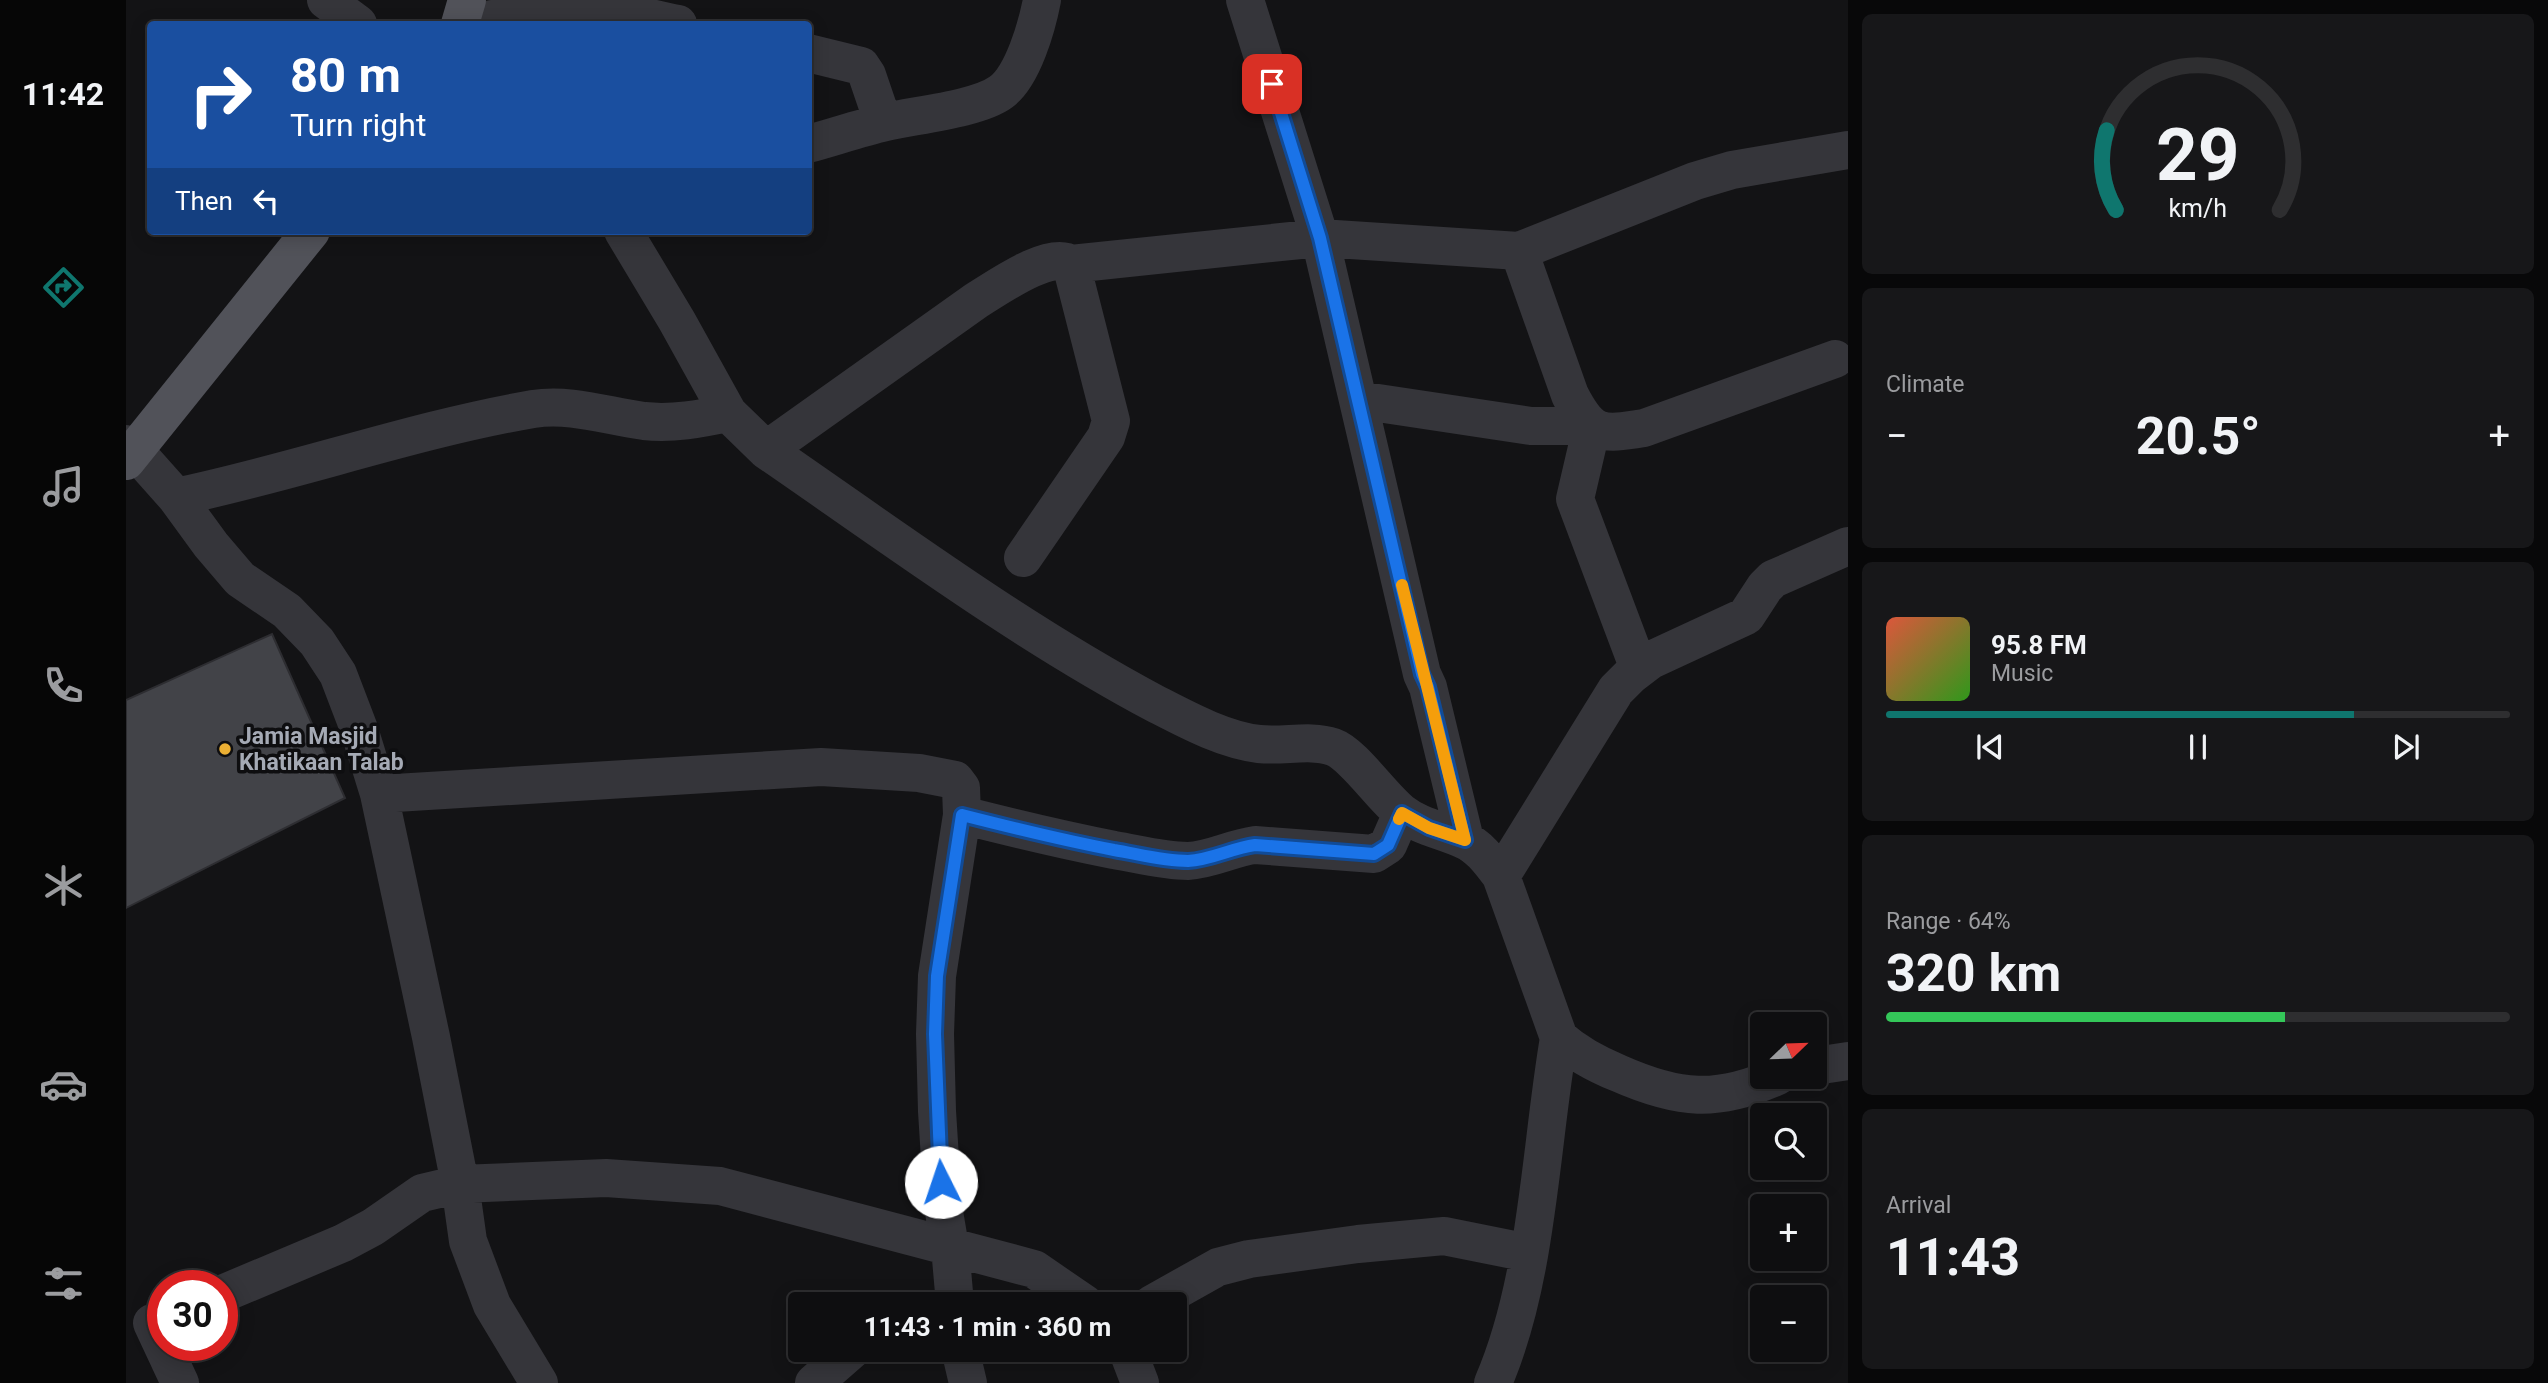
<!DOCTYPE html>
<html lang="en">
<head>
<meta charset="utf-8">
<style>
  :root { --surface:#0e0e10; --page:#171719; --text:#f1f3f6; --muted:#9b9c9f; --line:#2e2e30; --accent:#0f766e }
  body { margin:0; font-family:Roboto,sans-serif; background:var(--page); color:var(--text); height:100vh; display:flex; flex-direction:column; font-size:26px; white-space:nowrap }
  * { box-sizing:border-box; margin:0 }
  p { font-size:23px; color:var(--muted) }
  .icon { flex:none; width:38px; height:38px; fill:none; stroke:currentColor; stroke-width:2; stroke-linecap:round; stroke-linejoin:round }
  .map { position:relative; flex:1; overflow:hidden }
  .side { display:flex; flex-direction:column; gap:14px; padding:14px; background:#080809; width:700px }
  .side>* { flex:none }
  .hud { position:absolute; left:21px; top:21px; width:665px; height:214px; border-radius:7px; box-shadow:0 4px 18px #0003,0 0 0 2px var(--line); background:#1a4fa0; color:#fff; overflow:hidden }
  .needle { width:46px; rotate:67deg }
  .tools { position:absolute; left:1624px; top:1012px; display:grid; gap:14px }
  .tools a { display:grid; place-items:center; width:77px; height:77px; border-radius:7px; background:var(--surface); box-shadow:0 4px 18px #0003,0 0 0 2px var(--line); font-size:35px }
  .speed { position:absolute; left:21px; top:1270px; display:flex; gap:14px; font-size:35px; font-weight:700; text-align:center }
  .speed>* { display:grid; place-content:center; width:91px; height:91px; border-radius:50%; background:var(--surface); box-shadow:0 4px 18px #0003,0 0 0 2px var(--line); line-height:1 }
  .speed .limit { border:10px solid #d22; background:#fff; color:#111 }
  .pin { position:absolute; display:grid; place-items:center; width:60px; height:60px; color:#fff; margin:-30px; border-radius:14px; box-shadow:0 4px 10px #0006 }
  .me { position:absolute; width:77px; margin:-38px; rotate:356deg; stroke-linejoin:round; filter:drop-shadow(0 0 5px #0008) }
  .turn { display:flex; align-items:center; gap:24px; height:147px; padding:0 28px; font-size:32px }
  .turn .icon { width:91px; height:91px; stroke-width:2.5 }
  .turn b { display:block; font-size:49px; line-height:60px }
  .then { display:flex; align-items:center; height:66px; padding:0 28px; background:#0003; gap:14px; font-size:26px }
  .big { font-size:52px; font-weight:700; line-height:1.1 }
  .side .tile { flex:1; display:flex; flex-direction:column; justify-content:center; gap:10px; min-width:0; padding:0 24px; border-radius:10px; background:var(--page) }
  .side .dial { align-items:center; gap:0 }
  .dial svg { height:182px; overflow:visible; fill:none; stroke:var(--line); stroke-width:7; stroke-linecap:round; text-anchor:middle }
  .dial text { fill:var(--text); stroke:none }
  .song { display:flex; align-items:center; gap:21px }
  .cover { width:84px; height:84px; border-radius:10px; background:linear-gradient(135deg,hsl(10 70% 55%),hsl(110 70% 35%)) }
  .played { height:7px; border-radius:4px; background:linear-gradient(90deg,var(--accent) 75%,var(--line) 75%) }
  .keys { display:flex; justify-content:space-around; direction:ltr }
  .heat { display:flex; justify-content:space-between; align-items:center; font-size:38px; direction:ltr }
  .charge { height:10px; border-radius:5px; background:linear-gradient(90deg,#34c759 64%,var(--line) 0) }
  .trip { position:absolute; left:662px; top:1292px; width:399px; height:70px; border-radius:7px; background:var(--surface); box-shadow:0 4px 18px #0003,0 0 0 2px var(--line); font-weight:700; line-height:70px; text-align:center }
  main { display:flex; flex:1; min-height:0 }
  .tab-bar { display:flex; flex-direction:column; width:126px; justify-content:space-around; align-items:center; background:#060606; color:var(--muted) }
  .tab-bar .icon { width:49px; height:49px }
  .tab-bar .selected { color:var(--accent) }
  .tab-bar b { font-size:32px; color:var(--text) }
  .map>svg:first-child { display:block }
  .building { fill:#424348; stroke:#2d2d31; stroke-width:2 }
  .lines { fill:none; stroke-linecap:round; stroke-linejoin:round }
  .minor { stroke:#35353a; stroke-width:38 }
  .major { stroke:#515259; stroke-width:38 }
  .route-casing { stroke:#114b97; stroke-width:18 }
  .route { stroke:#1a73e8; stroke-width:12 }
  .slow { stroke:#f59e0b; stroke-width:12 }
  .poi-dot { fill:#ecb034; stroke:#0e0e10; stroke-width:2.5 }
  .labels { text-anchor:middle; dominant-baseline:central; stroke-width:7; stroke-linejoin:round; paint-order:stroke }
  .poi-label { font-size:23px; font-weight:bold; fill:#a5aab5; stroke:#0e0e10; text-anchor:start }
</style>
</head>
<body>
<main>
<nav class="tab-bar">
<b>11:42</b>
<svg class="icon selected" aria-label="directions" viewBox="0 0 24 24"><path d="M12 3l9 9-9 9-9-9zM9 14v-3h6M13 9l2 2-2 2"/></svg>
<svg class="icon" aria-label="music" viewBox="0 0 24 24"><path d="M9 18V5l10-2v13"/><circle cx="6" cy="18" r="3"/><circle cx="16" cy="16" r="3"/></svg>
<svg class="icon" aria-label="phone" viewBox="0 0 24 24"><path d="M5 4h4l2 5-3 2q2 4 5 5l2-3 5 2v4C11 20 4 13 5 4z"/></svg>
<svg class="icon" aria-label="climate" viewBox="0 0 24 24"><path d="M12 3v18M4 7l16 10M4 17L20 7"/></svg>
<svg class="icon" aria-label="car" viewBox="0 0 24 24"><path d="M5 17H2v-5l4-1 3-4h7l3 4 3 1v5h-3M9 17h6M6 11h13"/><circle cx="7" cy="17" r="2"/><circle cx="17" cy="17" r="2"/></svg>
<svg class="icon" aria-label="filters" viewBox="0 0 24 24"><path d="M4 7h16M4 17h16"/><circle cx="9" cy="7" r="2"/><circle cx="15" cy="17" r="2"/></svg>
</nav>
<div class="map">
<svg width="1722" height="1383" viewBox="0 0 1722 1383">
  <rect width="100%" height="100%" fill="#131315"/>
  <path class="building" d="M146,634L219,798L0,908V700Z"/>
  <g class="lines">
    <path class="minor" d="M200,0L232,24
      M1119,0L1194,238L1296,674L1302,687L1339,840
      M338,24C387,16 439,3 489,11C510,14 531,20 552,24
      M682,53L735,66L741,75L757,122
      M682,144C708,137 734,128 760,122C790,115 852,109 875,92C897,76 911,26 916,0
      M497,231L551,321L602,413L640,450C768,538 893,631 1030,704C1061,720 1098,740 1133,744C1157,747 1184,739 1207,747C1227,754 1255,796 1275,812C1294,827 1317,830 1338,840C1354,847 1365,863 1375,876L1433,1038C1451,1054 1470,1064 1492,1073C1553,1100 1591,1103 1652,1076
      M1393,251L1444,395C1465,436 1475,435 1518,428L1709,359
      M945,264L1194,238L1393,251L1569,181L1606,170L1722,150
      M1232,400L1405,426H1466L1449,499L1513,669
      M0,444L9,451L50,497L85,545L114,579L161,611L191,642L212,674L233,729L253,794L305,1037L334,1184L342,1241L366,1305L413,1383
      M640,450L851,300C871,288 924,250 945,264L985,421L980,437L897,558
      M50,497C170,472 286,430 407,409C444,403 481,416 518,421C547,424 574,419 602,413
      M253,794L695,767L793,773L829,780L835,788L836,815L811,976L809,1034L811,1111L817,1206L824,1247L829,1304
      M836,815C887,828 937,840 988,850C1012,854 1037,861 1062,861C1085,860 1106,848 1129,845L1248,854L1262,845L1276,813
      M1375,876L1490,690L1504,676L1525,660L1620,616L1639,587L1647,579L1722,546
      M1689,1066L1722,1061
      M96,1294L217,1243L247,1227L296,1193L334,1184L480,1178L594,1186L908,1269L959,1304
      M1026,1304L1092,1267L1123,1259L1232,1244L1318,1236L1403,1253
      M26,1323L54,1383
      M834,1349L842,1383
      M1001,1349L1014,1383
      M688,1383L727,1349
      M1367,1383C1412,1279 1414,1149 1433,1038"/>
    <path class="major" d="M334,24L341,0
      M0,461L185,231"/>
  </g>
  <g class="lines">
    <g class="route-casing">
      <path id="route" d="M815,1182L809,1034L811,976L836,815C887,828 936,840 988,850C1012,854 1037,861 1062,861C1085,860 1106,848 1129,845L1248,854L1262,845L1276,813L1303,828L1339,840L1302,687L1296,674L1194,238L1146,84"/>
    </g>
    <use href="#route" class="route"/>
    <path class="slow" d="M1273,819L1276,813L1303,828L1339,840L1276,585"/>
  </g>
  <circle class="poi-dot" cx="99" cy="749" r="7"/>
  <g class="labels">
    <g class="poi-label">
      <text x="113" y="736">Jamia Masjid<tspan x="113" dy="26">Khatikaan Talab</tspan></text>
    </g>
  </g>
</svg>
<div class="tools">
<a><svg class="needle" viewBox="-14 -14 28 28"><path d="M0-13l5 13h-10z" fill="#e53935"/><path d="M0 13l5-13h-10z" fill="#9b9c9f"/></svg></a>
<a><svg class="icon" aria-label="search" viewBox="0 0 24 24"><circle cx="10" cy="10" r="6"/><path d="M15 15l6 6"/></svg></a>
<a>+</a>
<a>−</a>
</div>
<div class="speed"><div class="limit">30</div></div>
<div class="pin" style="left:1146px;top:84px;background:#d93025"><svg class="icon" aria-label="arrive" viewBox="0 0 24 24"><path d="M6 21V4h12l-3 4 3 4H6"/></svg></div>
<svg class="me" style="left:815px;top:1182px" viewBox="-20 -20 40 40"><circle r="19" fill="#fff"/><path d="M0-13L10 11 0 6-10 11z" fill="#1a73e8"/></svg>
<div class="trip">11:43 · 1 min · 360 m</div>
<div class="hud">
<div class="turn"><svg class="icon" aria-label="right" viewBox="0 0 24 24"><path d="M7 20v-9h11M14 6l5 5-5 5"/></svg><div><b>80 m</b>Turn right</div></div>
<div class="then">Then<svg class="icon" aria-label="left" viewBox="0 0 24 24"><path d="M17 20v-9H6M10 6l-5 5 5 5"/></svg></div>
</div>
</div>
<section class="side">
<div class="tile dial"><svg viewBox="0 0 100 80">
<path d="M14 69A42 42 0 1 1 86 69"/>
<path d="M14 69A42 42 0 0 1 10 34" stroke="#0f766e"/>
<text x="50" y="56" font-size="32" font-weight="700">29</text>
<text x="50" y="72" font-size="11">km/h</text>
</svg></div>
<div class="tile"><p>Climate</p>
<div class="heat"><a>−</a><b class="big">20.5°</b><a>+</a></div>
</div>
<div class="tile">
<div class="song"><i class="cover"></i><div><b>95.8 FM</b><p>Music</p></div></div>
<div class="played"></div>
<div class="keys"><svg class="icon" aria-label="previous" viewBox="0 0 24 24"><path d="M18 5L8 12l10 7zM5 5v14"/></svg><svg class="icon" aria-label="pause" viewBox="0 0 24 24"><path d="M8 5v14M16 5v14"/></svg><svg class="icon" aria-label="next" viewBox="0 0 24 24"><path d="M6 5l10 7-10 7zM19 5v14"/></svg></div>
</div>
<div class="tile"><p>Range · 64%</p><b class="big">320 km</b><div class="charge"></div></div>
<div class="tile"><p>Arrival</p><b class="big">11:43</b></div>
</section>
</main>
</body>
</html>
